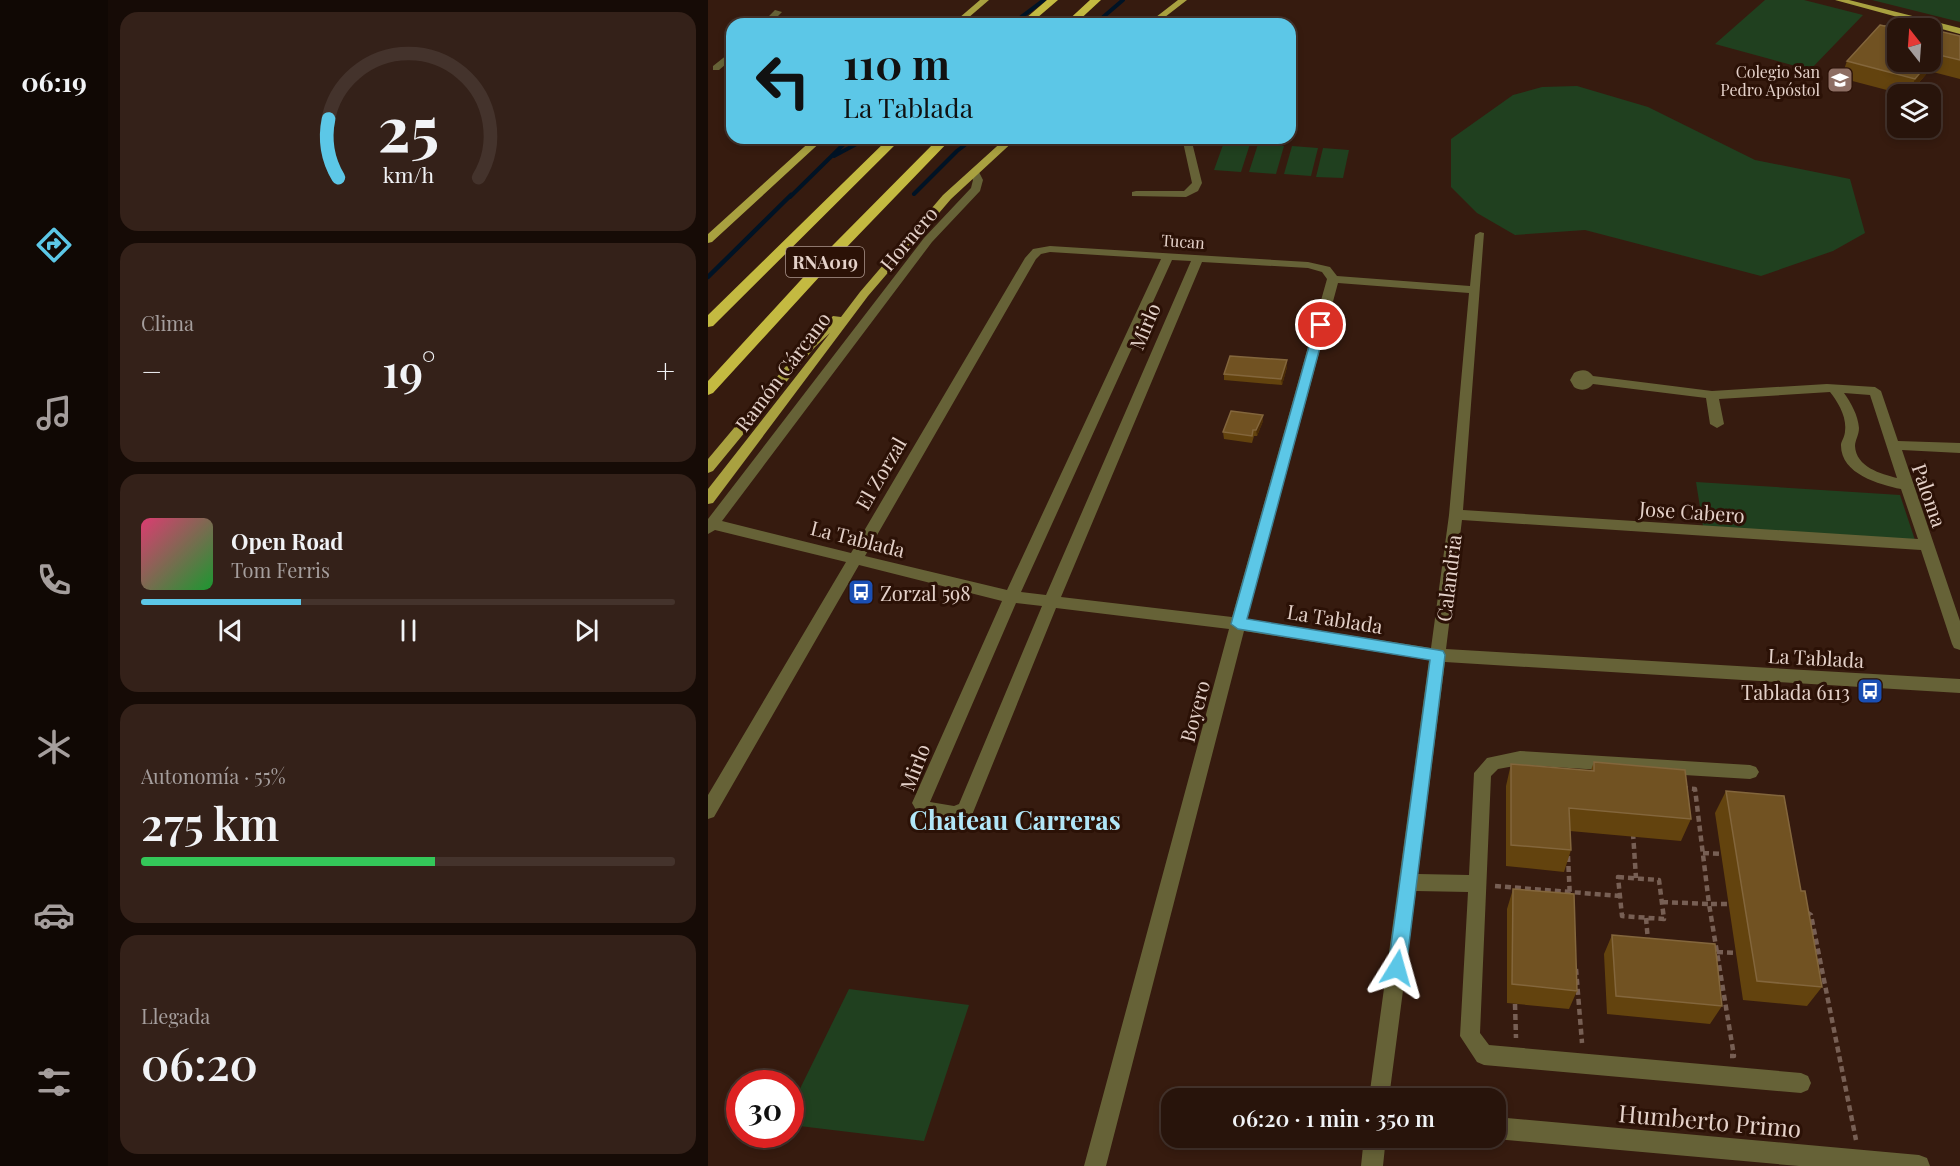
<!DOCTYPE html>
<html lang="es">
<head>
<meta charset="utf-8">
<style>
  :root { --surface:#28140b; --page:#342119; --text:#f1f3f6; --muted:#a59e9d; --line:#44332c; --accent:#5cc7e7 }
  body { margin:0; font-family:"Playfair Display",serif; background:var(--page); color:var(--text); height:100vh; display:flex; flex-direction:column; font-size:22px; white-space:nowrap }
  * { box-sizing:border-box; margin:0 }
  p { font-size:20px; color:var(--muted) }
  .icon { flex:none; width:33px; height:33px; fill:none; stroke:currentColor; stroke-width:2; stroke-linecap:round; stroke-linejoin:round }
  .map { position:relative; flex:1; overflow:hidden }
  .drawer { display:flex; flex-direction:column; gap:12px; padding:12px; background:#160b06; width:600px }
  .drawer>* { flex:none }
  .banner { position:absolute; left:18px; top:18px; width:570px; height:126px; border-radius:18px; box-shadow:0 3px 9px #0003,0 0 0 2px var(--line); background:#5cc7e7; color:#111; overflow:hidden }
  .needle { width:39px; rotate:343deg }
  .fabs { position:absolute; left:1179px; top:18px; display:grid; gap:12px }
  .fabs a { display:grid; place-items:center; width:54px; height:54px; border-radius:12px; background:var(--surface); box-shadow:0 3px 9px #0003,0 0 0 2px var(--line); font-size:30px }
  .speed { position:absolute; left:18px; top:1070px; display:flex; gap:12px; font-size:30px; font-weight:700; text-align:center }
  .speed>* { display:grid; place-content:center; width:78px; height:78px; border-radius:50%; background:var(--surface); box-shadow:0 3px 9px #0003,0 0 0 2px var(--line); line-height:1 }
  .speed .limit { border:9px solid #d22; background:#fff; color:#111 }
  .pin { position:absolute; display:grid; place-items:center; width:51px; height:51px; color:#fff; margin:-26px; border:3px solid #fff; border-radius:50%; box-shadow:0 2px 6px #0007 }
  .me { position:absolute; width:66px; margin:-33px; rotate:8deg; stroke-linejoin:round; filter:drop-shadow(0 0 4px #0008) }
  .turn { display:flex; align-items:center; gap:21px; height:126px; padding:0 18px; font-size:27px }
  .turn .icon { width:78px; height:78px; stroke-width:2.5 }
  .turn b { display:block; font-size:42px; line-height:51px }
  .big { font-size:45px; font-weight:600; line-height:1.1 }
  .drawer .card { flex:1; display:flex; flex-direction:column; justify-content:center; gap:9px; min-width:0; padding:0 21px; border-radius:18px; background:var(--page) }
  .drawer .dial { align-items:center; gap:0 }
  .dial svg { height:156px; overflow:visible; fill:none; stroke:var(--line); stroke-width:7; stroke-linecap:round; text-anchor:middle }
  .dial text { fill:var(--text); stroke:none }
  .song { display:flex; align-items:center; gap:18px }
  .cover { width:72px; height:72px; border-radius:9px; background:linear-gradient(135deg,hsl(340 70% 55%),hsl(130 70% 35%)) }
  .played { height:6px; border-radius:3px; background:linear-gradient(90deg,var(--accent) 30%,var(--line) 30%) }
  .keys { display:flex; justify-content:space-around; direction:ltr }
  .heat { display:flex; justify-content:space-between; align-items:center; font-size:33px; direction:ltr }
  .charge { height:9px; border-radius:4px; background:linear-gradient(90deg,#34c759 55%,var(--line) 0) }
  .trip { position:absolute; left:453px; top:1088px; width:345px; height:60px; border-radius:18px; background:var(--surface); box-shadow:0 3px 9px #0003,0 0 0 2px var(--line); font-weight:600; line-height:60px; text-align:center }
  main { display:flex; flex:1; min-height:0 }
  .dock { display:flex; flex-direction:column; width:108px; justify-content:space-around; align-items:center; background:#100804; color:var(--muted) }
  .dock .icon { width:42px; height:42px }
  .dock .current { color:var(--accent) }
  .dock b { font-size:27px; color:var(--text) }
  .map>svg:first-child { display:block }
  .green { fill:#20401f }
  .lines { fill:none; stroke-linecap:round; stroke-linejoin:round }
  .stream-far1 { stroke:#001325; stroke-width:4 }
  .stream { stroke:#001325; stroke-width:4.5 }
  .path { stroke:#775f54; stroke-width:4.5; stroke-dasharray:6 4; stroke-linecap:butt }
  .minor { fill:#666237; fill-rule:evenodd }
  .major { fill:#a9a140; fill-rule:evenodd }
  .highway { fill:#c4ba41; fill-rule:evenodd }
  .wall { fill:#63430e }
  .shaded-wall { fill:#4b2c06 }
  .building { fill:#715222; stroke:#83663c; stroke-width:1.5 }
  .route { fill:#5cc7e7; stroke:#3c8196; stroke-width:1.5 }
  .labels { text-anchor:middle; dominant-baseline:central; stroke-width:6; stroke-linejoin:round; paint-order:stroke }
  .far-poi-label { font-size:16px; fill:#e4d1c9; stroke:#2b1106; text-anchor:end }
  .far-street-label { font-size:16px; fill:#e4d1c9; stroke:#2b1106 }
  .shield { fill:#2b1106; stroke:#ac978e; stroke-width:1.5 }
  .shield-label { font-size:18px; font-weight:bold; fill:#e4d1c9 }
  .street-label { font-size:20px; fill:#e4d1c9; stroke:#2b1106 }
  .poi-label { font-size:20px; fill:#e4d1c9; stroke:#2b1106; text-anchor:start }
  .near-street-label { font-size:24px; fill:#e4d1c9; stroke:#2b1106 }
  .district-label { font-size:26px; font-weight:bold; fill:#b1e6f8; stroke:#2b1106 }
</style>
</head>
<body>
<main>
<nav class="dock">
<b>06:19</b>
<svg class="icon current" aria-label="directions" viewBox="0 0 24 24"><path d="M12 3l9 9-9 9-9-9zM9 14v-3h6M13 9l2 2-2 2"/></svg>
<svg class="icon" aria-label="music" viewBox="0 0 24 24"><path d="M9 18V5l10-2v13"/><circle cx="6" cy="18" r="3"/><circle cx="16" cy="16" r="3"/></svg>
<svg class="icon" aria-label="phone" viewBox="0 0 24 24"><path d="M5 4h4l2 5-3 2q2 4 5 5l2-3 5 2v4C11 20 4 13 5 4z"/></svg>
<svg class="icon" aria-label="climate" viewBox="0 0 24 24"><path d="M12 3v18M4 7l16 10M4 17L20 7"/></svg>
<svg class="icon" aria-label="car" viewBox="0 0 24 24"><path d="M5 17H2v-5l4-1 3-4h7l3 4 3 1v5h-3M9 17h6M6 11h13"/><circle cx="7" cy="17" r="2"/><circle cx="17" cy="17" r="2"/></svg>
<svg class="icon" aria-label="filters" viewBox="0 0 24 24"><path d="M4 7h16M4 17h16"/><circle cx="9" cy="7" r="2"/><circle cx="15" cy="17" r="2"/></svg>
</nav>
<section class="drawer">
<div class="card dial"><svg viewBox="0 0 100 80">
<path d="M14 69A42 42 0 1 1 86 69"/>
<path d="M14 69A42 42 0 0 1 9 39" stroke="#5cc7e7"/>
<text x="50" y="56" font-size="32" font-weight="700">25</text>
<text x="50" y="72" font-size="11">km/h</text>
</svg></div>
<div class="card"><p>Clima</p>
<div class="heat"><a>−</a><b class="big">19°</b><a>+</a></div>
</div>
<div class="card">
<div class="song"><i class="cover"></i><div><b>Open Road</b><p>Tom Ferris</p></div></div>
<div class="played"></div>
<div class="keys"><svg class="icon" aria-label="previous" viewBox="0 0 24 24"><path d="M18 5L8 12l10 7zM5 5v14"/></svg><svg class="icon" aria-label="pause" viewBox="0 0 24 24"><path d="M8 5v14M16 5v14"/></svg><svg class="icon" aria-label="next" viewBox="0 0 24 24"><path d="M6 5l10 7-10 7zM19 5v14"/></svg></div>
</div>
<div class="card"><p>Autonomía · 55%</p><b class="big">275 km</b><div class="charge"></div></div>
<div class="card"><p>Llegada</p><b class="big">06:20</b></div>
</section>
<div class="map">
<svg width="1252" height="1166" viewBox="0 0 1252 1166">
  <rect width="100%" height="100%" fill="#361b0f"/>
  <path class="green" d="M1057,0H1096L1155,15L1102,70L1007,44Z
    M1164,0H1252V22Z
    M869,86L940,107L1047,160L1142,179L1157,233L1125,251L1053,276L877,230L807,235L769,213L743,187V139L805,95L834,87Z
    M516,142L542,144L533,172L506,170Z
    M550,144L576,146L568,174L541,172Z
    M584,146L610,148L603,176L576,174Z
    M615,148L641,150L635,178L608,177Z
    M988,482L1192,495L1207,540L995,526Z
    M141,989L261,1005L216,1141L83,1125V1107Z"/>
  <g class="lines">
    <path class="stream-far1" d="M304,24L336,0
      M387,24L415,0
      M126,156L154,141L167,138
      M206,194L249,151L266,138
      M82,197L142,138"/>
    <path class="stream" d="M0,277L83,195"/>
    <path class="path" d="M925,833L928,878
      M995,853L1018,854
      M860,856L862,899
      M910,877L951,880L956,919L914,916Z
      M787,886L912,896
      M954,902L1001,904L987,789L974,788
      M1098,912L1103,915L1148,1140
      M938,918L940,941
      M1009,952L1033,953
      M868,969L874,1043
      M807,1004L808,1038
      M1022,1056H1026L1001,904H1024"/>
    <path class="minor" d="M67,10L74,12L62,24H53Z
      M1176,25H1198L1202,28L1187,30L1190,31V36L1178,33Z
      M24,51V59L11,70H5V66Z
      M445,138H483L494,183L490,191L478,197L424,196V192L428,191H476L484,183L475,142L450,141Z
      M266,169L270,170L275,180L272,191L224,242L14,521L143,553L317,258L325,249L342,246L600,262L622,267L629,276L762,286L767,235L772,232L776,233L755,510L1210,539L1193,489C1171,484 1132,474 1133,444C1134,440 1137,436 1137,431C1139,417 1130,402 1122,392L1011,399L1016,424L1009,428L1002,424L998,398L885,384C880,391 872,391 866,387L862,380L866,373C873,369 880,369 885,376L1004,391L1119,384L1167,387L1173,391L1190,441L1252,443V453L1194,450L1252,621V650L1246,648L1244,644L1213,550L754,520L738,649L1252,679V693L737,662L710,874L761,875L766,773L779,758L812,751L1042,765L1048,767L1051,772L1048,777L1042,779L812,765L790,769L783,776L772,1033L781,1045L1093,1073L1100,1076L1103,1083L1100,1090L1093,1093L776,1065L769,1062L752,1036L760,892L708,891L681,1098H661L721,660L536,631L398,1166H376L521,629L348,608L264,815L246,822L211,815L204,803L294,601L151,565L6,817L0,819V795L138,562L7,530L0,534V519L216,238L263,188L265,180L261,172ZM342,252L453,259L299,590L157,556L328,259L333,254ZM464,260L483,261L338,595L313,592ZM494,262L600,268L614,272L619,279L524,617L353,597ZM630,283L761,293L741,515L723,648L539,619ZM1136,393L1162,395L1189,478C1173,474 1148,467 1147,446C1147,440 1151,435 1151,428C1150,415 1143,403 1136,393ZM308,603L334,606L251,804L246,806L222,802Z
      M788,1117L1211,1155L1219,1158L1222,1166H1091L788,1139L784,1137H788Z
      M656,1137H678L675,1166H653Z"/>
    <path class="major" d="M272,0H281L253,24H244Z
      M470,0H479L448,24H439Z
      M1127,0H1141L1252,28V34Z
      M106,138H117L4,242L0,243V234Z
      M298,138H309L243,199L160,296L5,503L0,504V489L122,333L107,347L5,471L0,473V459L99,341L125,316L133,317L152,292L235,195Z"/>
    <path class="highway" d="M339,0H350L322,24H311Z
      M382,0H393L367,24H356Z
      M181,138H194L5,326L0,327V315Z
      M231,138H244L135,251L5,393L0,395V381L125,245Z"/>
  </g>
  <path class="wall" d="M1190,29H1222L1252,36V79L1221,71L1201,94H1194L1133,78L1139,61Z
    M579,367L574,385L516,380V374Z
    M555,421L549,436H546L544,443L516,439L515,432Z
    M886,762L983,819L973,841L862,831L863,850L856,872L798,866V786L803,764L883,770Z
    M1018,791L1093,891L1114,987L1099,1006L1035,1000L1007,813Z
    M805,889L869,991L861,1009L799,1003V909Z
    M904,935L1014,1006L1002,1024L899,1014L896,954Z"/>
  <path class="shaded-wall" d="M1227,54L1221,71L1201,94L1207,79L1221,62H1222V60Z
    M579,360V367L574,385L573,379Z
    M555,415V421L549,436L548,430Z"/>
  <path class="building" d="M1197,23L1220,28H1192Z
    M1172,25L1190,29V62H1221L1207,79L1139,61Z
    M1222,29L1252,36V60L1227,54L1222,60Z
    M522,356L579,360L573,379L516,374Z
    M523,411L555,415L548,430H545L544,436L515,432Z
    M886,762L977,770L983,819L861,808L863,850L803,845V764L886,771Z
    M1018,791L1076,796L1093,891H1097L1114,987L1049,981Z
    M805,889L866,894L869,991L804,984Z
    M904,935L1007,944L1014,1006L908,996Z"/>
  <path class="route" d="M613,321L618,325L539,619L730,650L735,651L737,655L698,968L696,974L689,977L683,974L680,968L722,660L530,629L523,624L607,325Z"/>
  <defs>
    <g id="school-square" transform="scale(1.35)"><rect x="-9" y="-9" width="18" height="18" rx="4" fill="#8d6e63" stroke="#2b1106"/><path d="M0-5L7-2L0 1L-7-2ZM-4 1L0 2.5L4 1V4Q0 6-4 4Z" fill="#fff"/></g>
    <g id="bus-square" transform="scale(1.35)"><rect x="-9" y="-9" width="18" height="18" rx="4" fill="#1a4fb4" stroke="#2b1106"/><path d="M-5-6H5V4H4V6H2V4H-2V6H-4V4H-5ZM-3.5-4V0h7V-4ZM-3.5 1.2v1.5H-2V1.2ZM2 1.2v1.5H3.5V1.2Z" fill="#fff"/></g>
  </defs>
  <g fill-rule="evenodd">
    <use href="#school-square" x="1132" y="80"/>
    <use href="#bus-square" x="153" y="592"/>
    <use href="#bus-square" x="1162" y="691"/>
  </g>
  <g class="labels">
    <g class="far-poi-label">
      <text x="1112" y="71">Colegio San<tspan x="1112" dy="18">Pedro Apóstol</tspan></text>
    </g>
    <g class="far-street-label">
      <text transform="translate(475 241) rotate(4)">Tucan</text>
    </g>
    <rect class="shield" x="78" y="247" width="78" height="30" rx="4.5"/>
    <g class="shield-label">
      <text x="117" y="262">RNA019</text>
    </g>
    <g class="street-label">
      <text transform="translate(200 238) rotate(-50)">Hornero</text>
      <text transform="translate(436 326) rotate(-67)">Mirlo</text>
      <text transform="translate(74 371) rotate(-53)">Ramón Cárcano</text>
      <text transform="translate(172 473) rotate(-60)">El Zorzal</text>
      <text transform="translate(1222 495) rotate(71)">Paloma</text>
      <text transform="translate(984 511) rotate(4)">Jose Cabero</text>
      <text transform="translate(150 538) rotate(14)">La Tablada</text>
      <text transform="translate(740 578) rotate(-83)">Calandria</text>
      <text transform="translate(627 618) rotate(9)">La Tablada</text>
      <text transform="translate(1108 657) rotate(3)">La Tablada</text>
      <text transform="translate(486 711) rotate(-75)">Boyero</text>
      <text transform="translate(206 767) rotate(-69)">Mirlo</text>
    </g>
    <g class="poi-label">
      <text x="172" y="592">Zorzal 598</text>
      <text x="1142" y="691" text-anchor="end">Tablada 6113</text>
    </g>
    <g class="near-street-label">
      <text transform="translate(1002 1120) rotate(5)">Humberto Primo</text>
    </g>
    <g class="district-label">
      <text x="307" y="819">Chateau Carreras</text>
    </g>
  </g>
</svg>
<div class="fabs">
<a><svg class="needle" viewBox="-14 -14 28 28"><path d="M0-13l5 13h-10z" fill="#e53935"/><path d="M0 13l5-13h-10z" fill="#a59e9d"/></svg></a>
<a><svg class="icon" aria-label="layers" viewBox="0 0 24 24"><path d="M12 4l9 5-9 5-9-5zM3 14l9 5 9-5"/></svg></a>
</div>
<div class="speed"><div class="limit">30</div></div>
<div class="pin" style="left:613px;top:325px;background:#d93025"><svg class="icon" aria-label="arrive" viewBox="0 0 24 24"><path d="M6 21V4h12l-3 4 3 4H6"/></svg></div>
<svg class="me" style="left:689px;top:968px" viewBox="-20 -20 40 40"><path d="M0-17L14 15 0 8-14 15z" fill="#5cc7e7" stroke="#fff" stroke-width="4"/></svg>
<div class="trip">06:20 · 1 min · 350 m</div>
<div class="banner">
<div class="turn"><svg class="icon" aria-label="left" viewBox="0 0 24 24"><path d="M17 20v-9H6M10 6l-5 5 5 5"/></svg><div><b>110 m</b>La Tablada</div></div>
</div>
</div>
</main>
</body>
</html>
